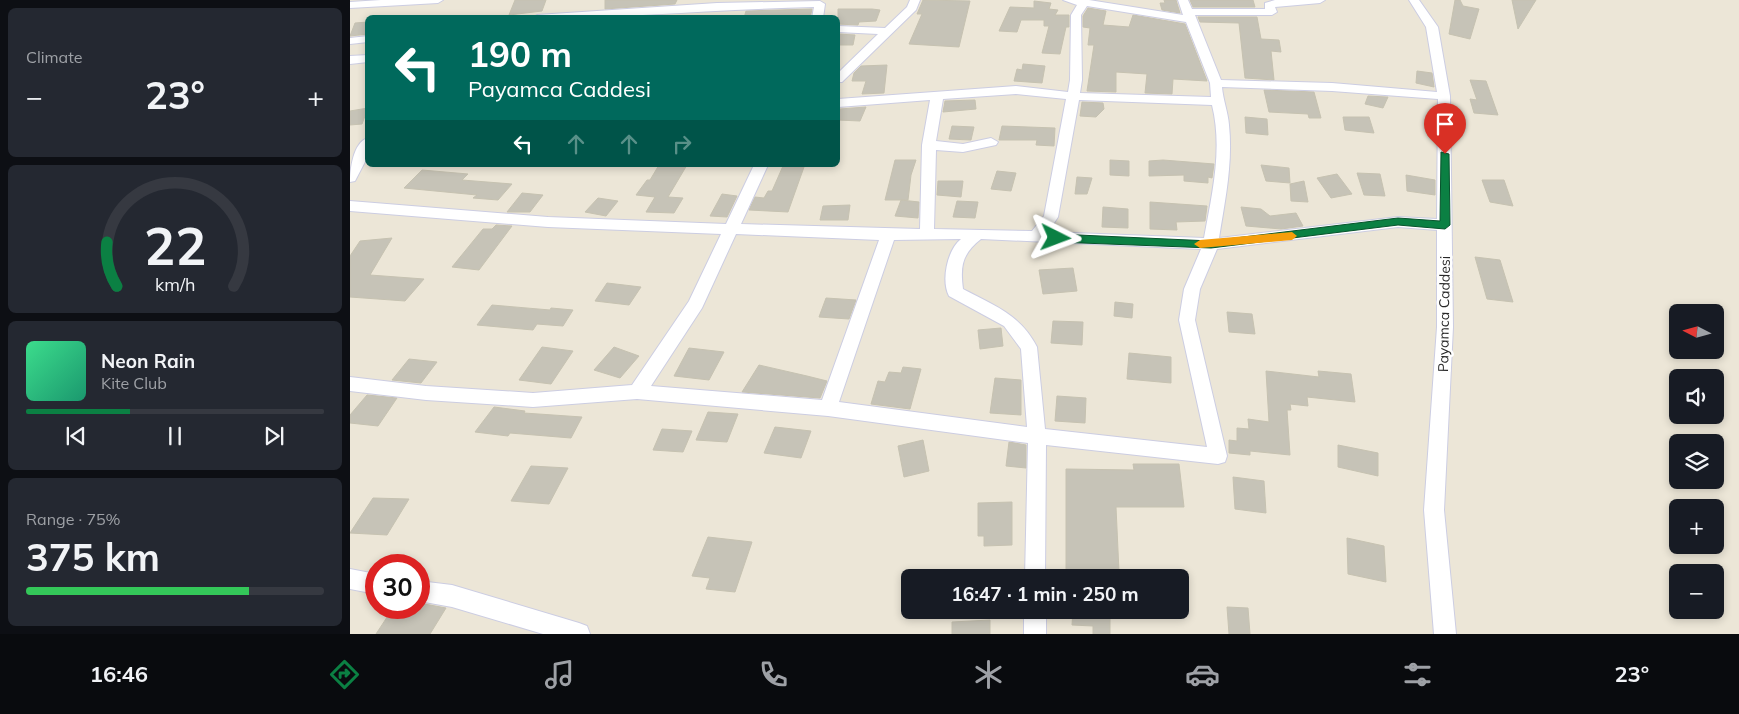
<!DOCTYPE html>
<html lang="en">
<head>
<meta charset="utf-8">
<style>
  :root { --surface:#171b24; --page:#242831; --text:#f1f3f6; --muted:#9ea1a6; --line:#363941; --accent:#0b8043 }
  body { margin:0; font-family:Mulish,sans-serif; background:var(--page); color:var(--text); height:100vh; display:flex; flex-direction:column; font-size:19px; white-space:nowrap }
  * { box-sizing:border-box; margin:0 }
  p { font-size:16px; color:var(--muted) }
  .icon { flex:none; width:28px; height:28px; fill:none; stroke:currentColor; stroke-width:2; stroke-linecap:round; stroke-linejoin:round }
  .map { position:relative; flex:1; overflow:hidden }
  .side { display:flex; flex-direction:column; gap:8px; padding:8px; background:#0d0f14; width:350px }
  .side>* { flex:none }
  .hud { position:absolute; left:15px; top:15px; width:475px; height:152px; border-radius:8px; box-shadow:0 2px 8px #0003; background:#00695c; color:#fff; overflow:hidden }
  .needle { width:32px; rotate:276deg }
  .tools { position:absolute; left:1319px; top:304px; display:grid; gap:10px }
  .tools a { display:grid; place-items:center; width:55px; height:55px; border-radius:8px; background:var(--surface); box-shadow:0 2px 8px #0003; font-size:25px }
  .speed { position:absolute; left:15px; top:554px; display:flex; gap:10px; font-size:25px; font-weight:700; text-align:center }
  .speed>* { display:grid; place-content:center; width:65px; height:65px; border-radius:50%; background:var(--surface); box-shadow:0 2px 8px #0003; line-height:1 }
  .speed .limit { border:8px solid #d22; background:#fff; color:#111 }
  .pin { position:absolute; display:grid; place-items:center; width:42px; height:42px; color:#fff; margin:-51px -21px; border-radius:50% 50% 50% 0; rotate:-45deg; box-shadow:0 0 5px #0007 }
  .pin .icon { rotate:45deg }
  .me { position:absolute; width:55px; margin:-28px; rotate:93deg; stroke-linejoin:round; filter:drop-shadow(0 0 4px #0008) }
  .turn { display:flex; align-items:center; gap:18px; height:105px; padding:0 20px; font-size:22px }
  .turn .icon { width:65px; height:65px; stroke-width:2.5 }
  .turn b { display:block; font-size:35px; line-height:42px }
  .lanes { display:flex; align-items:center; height:48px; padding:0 20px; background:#0003; justify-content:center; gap:25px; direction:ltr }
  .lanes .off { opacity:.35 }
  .big { font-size:38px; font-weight:700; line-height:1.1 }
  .side .widget { flex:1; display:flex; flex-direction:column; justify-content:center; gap:8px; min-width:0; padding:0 18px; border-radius:8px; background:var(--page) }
  .side .dial { align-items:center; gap:0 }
  .dial svg { height:130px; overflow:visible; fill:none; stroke:var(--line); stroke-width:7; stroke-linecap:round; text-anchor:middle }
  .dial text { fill:var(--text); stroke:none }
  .song { display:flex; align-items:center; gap:15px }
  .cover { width:60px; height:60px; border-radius:8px; background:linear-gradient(135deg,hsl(150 70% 55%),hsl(160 70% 35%)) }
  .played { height:5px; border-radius:2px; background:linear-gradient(90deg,var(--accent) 35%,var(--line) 35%) }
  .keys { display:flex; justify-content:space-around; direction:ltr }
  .heat { display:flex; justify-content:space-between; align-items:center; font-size:28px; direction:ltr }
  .charge { height:8px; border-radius:4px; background:linear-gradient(90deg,#34c759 75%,var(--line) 0) }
  .trip { position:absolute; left:551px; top:569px; width:288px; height:50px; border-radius:8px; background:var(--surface); box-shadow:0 2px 8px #0003; font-weight:700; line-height:50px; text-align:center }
  .tab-bar { display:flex; height:80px; justify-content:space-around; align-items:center; background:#090b0e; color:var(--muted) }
  .tab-bar .icon { width:35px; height:35px }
  .tab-bar .current { color:var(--accent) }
  .tab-bar b { font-size:22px; color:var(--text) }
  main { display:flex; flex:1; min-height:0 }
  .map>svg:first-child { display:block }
  .building { fill:#c6c3b7; stroke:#c6c2b1 }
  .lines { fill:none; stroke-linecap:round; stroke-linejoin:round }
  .minor-casing { stroke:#cccde2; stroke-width:2 }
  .minor { fill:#fff; fill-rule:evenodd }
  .route { fill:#0b8043; stroke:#07532c }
  .slow { fill:#f59e0b }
  .labels { text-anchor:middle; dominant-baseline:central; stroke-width:5; stroke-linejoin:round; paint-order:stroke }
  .street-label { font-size:14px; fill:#272727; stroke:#fff }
</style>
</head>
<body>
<main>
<section class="side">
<div class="widget"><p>Climate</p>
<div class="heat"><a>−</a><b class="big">23°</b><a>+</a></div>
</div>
<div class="widget dial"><svg viewBox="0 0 100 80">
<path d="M14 69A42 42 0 1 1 86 69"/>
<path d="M14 69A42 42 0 0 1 8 42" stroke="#0b8043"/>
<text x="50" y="56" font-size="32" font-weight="700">22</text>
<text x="50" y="72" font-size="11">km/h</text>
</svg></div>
<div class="widget">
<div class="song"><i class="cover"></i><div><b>Neon Rain</b><p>Kite Club</p></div></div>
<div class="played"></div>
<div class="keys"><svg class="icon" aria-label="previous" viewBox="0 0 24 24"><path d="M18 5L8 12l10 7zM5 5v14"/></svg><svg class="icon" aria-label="pause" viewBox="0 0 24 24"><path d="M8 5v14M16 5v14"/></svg><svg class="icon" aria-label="next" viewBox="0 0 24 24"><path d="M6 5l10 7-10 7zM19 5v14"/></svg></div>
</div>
<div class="widget"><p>Range · 75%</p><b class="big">375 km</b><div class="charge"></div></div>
</section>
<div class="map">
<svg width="1389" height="634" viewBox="0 0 1389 634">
  <rect width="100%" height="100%" fill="#ece6d7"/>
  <path class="building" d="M165,0H196L192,11L159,15Z
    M255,0H327L325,4L255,9Z
    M573,0L620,1L609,47L559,44L572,14H567Z
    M814,0H826L830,13L812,10L810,3H815Z
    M840,0H903L905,7H843Z
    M1105,0H1110L1113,6L1129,9L1120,39L1099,34Z
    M1162,0H1186L1168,29Z
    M684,1L701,3L699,9L708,10L705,15H719V27H716L710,54L692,53L699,26H694V20H671L667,32L649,31L660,7L684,8Z
    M738,8L756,11L753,25L779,27L783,15L835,24L857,81L823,79L822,94L795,93L797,74L766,72V92L737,91L744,45H738L740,28L733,27V16Z
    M462,9L460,18H394L396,11Z
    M488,9H522L530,10L526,21L509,22L508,25L488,24Z
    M848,17H907L911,39L929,40L931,52L921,51L924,80L895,78L889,23L850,22Z
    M18,22V34L0,36L5,23Z
    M488,34L505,35L503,45H488Z
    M673,64L695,66L692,83L664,81L667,69L672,70Z
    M537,65L534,93L512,94L516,81H502L504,73L511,66Z
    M1067,71L1082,73L1084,87L1066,83Z
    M1120,80L1136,81L1148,115L1124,113L1120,99L1127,100Z
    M914,90L964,92L971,118H959L958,114L919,112Z
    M1018,96L1036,97H1038L1033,108L1015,104Z
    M625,100L626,109L593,112L595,101Z
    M732,102L753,103L754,109L746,117L730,116Z
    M516,107L510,121L488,120L490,109Z
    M18,108L12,124L0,125V111Z
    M895,117L917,119L918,135L896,133Z
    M993,117H1019L1024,133L995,130Z
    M602,126L624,127L621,140L599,139Z
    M652,126L705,128L704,146L686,145L687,140H649Z
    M545,160H566L561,175L558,200H535Z
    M760,160L779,161V176L760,175Z
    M813,160L864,164L862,178L858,177V183L834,181V175L799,176V161Z
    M309,165H337L318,197L333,198L324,213L296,212L305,197L286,195L297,180H300Z
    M911,165L939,168L940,183L916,181Z
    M433,166L454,167L438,212L399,210L405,197L414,198L418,191H422Z
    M72,170L118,174L112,180L162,184L148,200L123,198L127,195L54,188Z
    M647,171L666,173L661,191L641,189Z
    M1007,173L1030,174L1035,196L1014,195Z
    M987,174L1002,194L981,198L967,178Z
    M1056,175L1085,180V195L1057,191Z
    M727,177L742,178L737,194H725Z
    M1132,180H1154L1163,206L1140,202Z
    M588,181H613L611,197L587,195Z
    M954,181L958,202L941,201L940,184Z
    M172,193L193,195L180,212H157Z
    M372,194L387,196L377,217L360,216Z
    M248,198L268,201L256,216L235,212Z
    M551,200L569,202L568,218L545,216Z
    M607,201L628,202L625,218L603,217Z
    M800,202L857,206L855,221L826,222L827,230L800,229Z
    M500,205L498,220H470L473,206Z
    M753,207L778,209V228L752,227Z
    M891,207L911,209L920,216L946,213L953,226L931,229L896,226Z
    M146,225L162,226L129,270L102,267L133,229H142Z
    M42,238L20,275L74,279L55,301L0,297V256L10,241Z
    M1125,257L1150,260L1163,302L1137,299Z
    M723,268L727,291L693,294L689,270Z
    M257,283L291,287L279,305L245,301Z
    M476,298L506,300L499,319L469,317Z
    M765,302L783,304L782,318L764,316Z
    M142,305L200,310L201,308L223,310L213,326L187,324L183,330L127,325Z
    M877,312L902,314L905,334L879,332Z
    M703,321L733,322L732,345L701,343Z
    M651,328L653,346L630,349L628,330Z
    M192,347L223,351L201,384L169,380Z
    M264,347L289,356L270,378L244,370Z
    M339,348L374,352L359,380L324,376Z
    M779,353L821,357V383L777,379Z
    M59,359L87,362L71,383L42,380Z
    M409,365L457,376L477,381L470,398L392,392Z
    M553,367L571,369L560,409L521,404L528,381L535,382L539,372L551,373Z
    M916,371L969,377L968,371L1001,374L1005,402L957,397L958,406L940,404L941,410H937L940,455L900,451V455L879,453V440L887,441V428L899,429L898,419L919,422Z
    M645,378L671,380V415L640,413Z
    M17,395L47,398L28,426L0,423V415Z
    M707,396L736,398L735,423L705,421Z
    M144,407L175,411L174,413L232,417L221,438L160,433L158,436L125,432Z
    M358,412L388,414L377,442L346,440Z
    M425,427L461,431L451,458L414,453Z
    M312,429L342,431L333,452L303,450Z
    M573,440L579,471L554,477L548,446Z
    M659,442L676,445V468L656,466Z
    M988,445L1028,453V476L988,467Z
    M783,464H829L834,507H766L769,572H716V469L784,470Z
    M181,466L218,468L199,504L161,501Z
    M883,477L914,481L916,513L885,509Z
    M23,498L59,499L37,535L0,533Z
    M662,502V545L634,546V536H628V503Z
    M358,537L402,542L385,592L356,589L360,578L342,576Z
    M997,538L1034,546L1036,582L998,574Z
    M69,603L96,608L80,634H26L43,608H69Z
    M877,607L898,608L900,634H879Z
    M723,610H760V634H743V626L722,625Z
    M640,620V634H602V622Z"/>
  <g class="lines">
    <g class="minor-casing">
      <path id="minor" d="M31,0H93L88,3L0,8V2Z
        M560,0H570L566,10L492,82H488V73L528,34L488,32V26L535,28L557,7Z
        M713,0H739L833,15L828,0H838L842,9H915V3L925,0H975L970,3L925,7L927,12L922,15H845L871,80L982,83L1087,92L1076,27L1059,0H1069L1088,27L1100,96L1103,327L1094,510L1106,634H1084L1074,510L1087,327V230L1048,227L867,249L850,289L845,320L877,456L875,462L868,464L696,445L695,578H675L678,443L478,416L287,399L183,407L76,400L0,391V377L76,386L183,393L282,385L339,301L371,234L198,227L0,211V201L198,217L376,224L404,165H418L391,224L570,229L572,145L580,100L488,107V99L666,86L718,92L720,80L721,15L727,5ZM737,6L836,22L860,83L861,97L730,93L732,80L731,15ZM872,87L982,91L1088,99L1087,219L1048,217L869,238C875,201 883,163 879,125C878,112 873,100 872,87ZM666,94L716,99L694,216L682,231L584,229L586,150L613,152L646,145L648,142L641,138L613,144L586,141L593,99ZM729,100L862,105C873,149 862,194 854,238L698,232L708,217ZM386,234L529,240L472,400L301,386L352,308ZM611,239C597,250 591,281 599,296L654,326L671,349L677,427L489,402L544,240ZM631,239L851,249L834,289L829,320L857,447L695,429L687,347C670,314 643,305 613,289C610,266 612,254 631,239Z
        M470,1L475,4L473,18H462L464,7C370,9 276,18 182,18L187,15L367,3Z
        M18,36V42L0,44V38Z
        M18,55V62L0,64V56Z
        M18,138V156L5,181L0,182C0,170 3,142 18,138Z
        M0,569L26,574V594L0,589Z
        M69,581L102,585L229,623L237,626L240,634H193L102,607L69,601Z
        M674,610H696V634H674Z"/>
    </g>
    <use href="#minor" class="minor"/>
  </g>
  <path class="route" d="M1091,152L1099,154L1100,225L1095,229L1048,225L861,248L706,242L700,238L706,234L861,241L1048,218L1090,221Z"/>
  <path class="slow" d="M942,232L947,236L942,240L850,248L844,244L850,240Z"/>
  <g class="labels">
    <g class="street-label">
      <text transform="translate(1094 314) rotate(-89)">Payamca Caddesi</text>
    </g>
  </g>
</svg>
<div class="tools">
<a><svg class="needle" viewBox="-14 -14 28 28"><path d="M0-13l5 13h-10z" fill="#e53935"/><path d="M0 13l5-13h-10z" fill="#9ea1a6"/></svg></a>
<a><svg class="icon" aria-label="sound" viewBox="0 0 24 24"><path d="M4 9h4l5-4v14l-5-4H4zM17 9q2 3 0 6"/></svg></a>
<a><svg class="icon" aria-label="layers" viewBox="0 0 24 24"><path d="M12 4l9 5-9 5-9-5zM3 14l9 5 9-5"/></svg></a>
<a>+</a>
<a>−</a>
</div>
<div class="speed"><div class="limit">30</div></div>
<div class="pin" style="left:1095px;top:154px;background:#d93025"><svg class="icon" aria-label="arrive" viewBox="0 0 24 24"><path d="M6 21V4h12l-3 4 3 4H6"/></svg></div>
<svg class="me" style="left:706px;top:238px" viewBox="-20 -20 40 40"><path d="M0-17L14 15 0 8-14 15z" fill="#0b8043" stroke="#fff" stroke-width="4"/></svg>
<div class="trip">16:47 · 1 min · 250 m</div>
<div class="hud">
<div class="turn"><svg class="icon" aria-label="left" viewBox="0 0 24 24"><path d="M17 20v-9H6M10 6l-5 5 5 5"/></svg><div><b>190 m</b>Payamca Caddesi</div></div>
<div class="lanes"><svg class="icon" aria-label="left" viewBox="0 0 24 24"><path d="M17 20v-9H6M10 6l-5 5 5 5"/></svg><svg class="icon off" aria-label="ahead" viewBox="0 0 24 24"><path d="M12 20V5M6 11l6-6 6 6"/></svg><svg class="icon off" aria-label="ahead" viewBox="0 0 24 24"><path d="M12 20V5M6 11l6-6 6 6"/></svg><svg class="icon off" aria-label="right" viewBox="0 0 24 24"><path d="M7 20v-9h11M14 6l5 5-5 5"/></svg></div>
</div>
</div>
</main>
<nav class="tab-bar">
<b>16:46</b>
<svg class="icon current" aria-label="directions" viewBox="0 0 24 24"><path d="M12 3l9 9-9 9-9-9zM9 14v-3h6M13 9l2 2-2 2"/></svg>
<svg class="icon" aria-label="music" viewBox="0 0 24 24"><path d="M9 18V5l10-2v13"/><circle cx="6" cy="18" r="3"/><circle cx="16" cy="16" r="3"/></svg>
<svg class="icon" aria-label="phone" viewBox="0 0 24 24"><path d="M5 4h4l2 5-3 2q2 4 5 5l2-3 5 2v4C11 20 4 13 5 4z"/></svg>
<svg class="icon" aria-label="climate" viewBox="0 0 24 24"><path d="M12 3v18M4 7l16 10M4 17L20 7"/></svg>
<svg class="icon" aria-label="car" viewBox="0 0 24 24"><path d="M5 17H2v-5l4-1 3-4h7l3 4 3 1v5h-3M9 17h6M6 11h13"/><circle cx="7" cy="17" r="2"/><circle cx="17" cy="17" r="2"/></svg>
<svg class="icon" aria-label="filters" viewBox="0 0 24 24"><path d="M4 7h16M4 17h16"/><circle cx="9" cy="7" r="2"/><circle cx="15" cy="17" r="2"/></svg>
<b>23°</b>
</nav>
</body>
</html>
